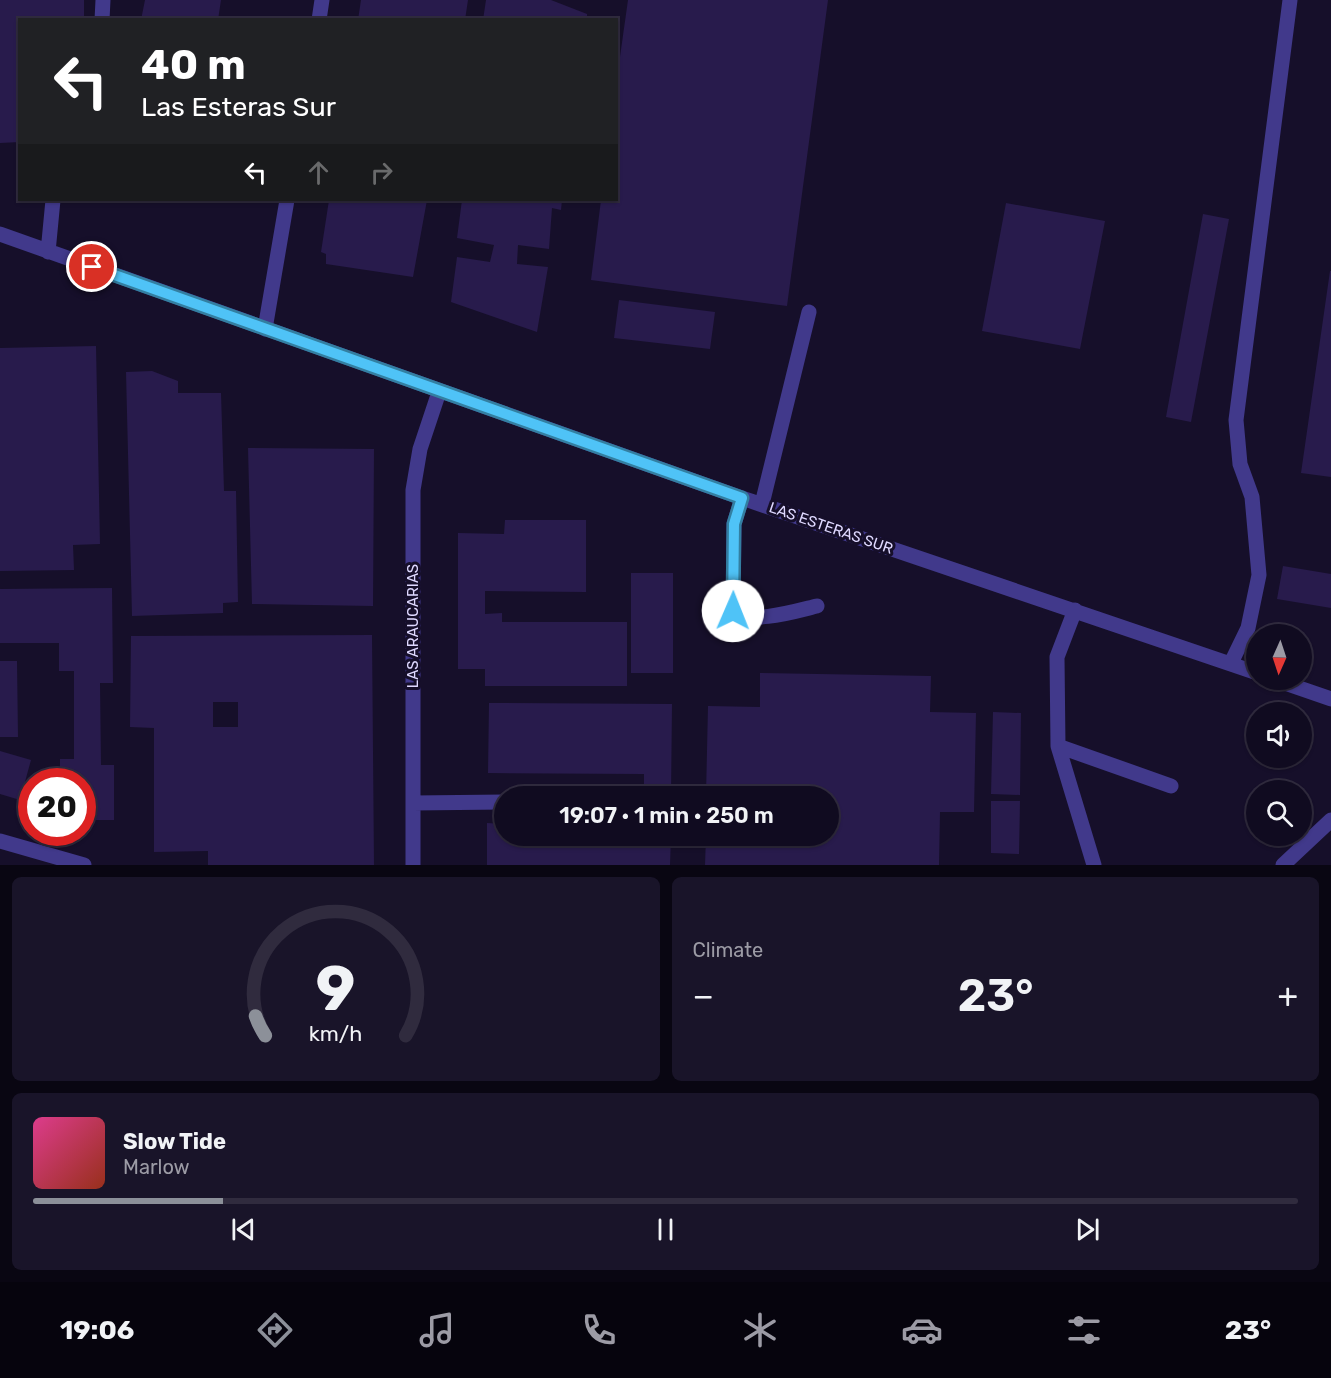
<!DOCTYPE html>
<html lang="en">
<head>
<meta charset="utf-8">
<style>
  :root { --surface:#100b20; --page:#191429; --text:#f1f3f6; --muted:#9c9ba5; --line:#302b3e; --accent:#8c9099 }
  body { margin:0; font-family:Rubik,sans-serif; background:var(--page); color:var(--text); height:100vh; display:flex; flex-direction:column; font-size:22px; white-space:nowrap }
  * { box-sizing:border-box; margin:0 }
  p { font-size:20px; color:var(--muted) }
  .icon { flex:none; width:33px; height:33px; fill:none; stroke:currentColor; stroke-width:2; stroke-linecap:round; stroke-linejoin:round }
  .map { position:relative; height:865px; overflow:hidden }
  .sheet { display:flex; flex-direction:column; gap:12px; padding:12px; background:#090612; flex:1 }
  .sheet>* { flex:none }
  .hud { position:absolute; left:18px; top:18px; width:600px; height:183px; border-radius:0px; box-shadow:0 2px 4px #0004,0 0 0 2px var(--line); background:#202124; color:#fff; overflow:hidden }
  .needle { width:39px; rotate:183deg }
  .buttons { position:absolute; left:1246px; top:624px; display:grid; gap:12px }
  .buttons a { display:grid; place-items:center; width:66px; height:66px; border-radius:50%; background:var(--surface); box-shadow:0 2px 4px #0004,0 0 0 2px var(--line); font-size:30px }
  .speed { position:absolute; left:18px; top:768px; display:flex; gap:12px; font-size:30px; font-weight:700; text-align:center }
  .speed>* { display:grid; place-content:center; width:78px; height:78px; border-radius:50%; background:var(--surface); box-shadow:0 2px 4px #0004,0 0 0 2px var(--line); line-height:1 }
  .speed .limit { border:9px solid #d22; background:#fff; color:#111 }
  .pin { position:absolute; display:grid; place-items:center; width:51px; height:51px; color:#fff; margin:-26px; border:3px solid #fff; border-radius:50%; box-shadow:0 2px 6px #0007 }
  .me { position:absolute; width:66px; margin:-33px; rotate:1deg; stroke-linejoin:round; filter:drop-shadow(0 0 4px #0008) }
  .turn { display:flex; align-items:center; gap:21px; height:126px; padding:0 24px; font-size:27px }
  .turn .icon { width:78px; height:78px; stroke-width:2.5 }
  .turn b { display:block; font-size:42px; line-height:51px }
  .lanes { display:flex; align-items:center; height:57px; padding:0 24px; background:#0003; justify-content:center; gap:30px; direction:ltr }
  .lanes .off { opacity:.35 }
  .big { font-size:45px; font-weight:600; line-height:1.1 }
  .sheet .card { flex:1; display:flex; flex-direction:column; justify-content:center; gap:9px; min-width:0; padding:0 21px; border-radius:9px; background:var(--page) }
  .sheet .dial { align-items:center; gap:0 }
  .dial svg { height:156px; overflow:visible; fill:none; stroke:var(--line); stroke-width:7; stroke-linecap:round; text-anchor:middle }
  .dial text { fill:var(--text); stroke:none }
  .song { display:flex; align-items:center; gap:18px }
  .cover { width:72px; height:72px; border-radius:9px; background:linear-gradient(135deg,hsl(330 70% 55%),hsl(10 70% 35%)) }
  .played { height:6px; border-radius:3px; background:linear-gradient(90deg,var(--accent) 15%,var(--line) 15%) }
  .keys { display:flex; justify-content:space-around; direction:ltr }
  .heat { display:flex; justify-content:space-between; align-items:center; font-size:33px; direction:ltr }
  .sheet .tiles { flex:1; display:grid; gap:12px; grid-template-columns:1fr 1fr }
  .card:last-child { grid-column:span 2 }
  .trip { position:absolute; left:494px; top:786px; width:345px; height:60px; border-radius:30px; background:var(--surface); box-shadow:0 2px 4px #0004,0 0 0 2px var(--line); font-weight:600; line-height:60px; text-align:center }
  .tab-bar { display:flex; height:96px; justify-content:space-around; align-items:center; background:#06040d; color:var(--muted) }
  .tab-bar .icon { width:42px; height:42px }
  .tab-bar .current { color:var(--accent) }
  .tab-bar b { font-size:27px; color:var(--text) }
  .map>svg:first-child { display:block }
  .building { fill:#281b4c; fill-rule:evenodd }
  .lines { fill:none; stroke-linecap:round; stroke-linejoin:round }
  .minor { stroke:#41398b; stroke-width:15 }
  .route-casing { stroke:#337fa1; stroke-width:15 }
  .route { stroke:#4fc3f7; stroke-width:10 }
  .labels { text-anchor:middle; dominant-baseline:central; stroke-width:6; stroke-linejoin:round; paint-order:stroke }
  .street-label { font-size:15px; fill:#dfd9ff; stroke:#160f2a }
</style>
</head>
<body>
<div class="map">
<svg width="1331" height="865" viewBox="0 0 1331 865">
  <rect width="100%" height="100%" fill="#160f2a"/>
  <path class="building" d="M0,0H84V20H20V142L0,143Z
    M145,0H221L218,20H141Z
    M361,0H468L465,20H358Z
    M486,0H551L587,14V20H483Z
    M628,0H828L787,306L591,280L601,200H616V85Z
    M329,200H427L413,277L326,264V254L321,252Z
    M462,200H562L561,210L552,208L549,249L518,245L517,264L548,267L537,332L451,302L457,257L490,262L494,245L457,238Z
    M1006,203L1105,221L1080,349L982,331Z
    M1203,214L1229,219L1191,422L1166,417Z
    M1330,271H1331V477L1301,473Z
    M619,300L715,312L710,349L614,338Z
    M96,346L100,544L73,545L74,570L0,571V348Z
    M152,371L178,381V393H221L224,491H236L238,602L223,603V613L132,616L126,372Z
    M248,448L374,449L373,606L252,604Z
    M505,520H586V592L485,591V614L502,613V622H627V686H485V669H458V533L504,534Z
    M1283,566L1331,574V608L1277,599Z
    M631,573H673V673H631Z
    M112,588L113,683H100L101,765H114V820H82V782H60V759H74V671H59V643H0V589Z
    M372,635L374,865H208V851L154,852V728L130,727L131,636ZM213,702H238V727H213Z
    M0,661H17L18,737H0Z
    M760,673L931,676L930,712L976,713L974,812H940L939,865H705L706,836H828V796H706L708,706L760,707Z
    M489,703L672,704L671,796H644V774L488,773Z
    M993,712L1021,713L1020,795L991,794Z
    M0,751L31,760L20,800L0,794Z
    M991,801H1020L1019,854L991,853Z
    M487,823L504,824V836H671L670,865H487Z"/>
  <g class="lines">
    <path class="minor" d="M102,20L103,0
      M319,20L322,0
      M0,234L742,498L1257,673
      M48,252L53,200
      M265,329L287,200
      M742,498L734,524L733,611C751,625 796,611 817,606
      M762,504L809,312
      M1075,610L1057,657L1058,746L1094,865
      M1231,663L1248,628L1259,575L1252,497L1240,464L1236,420L1290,0
      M1276,680L1331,699
      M1058,746L1171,786
      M413,803L504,802
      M0,841L84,865
      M413,865V490L420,449L439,392
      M1283,865L1331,820"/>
  </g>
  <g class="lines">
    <g class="route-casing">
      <path id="route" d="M92,267L742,498L734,524L733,611"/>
    </g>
    <use href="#route" class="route"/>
  </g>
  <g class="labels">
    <g class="street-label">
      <text transform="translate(831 528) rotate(19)">LAS ESTERAS SUR</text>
      <text transform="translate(413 626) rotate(-90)">LAS ARAUCARIAS</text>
    </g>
  </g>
</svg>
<div class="buttons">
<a><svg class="needle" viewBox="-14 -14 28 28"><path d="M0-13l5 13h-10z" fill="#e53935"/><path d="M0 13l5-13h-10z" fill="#9c9ba5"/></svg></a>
<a><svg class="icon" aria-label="sound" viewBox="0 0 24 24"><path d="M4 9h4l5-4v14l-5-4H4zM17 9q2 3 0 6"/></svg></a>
<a><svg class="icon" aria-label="search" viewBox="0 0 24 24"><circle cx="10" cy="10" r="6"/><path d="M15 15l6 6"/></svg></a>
</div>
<div class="speed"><div class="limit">20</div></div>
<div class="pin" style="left:92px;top:267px;background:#d93025"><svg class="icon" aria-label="arrive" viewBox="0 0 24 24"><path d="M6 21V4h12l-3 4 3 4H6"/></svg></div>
<svg class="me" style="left:733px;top:611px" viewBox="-20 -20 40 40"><circle r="19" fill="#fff"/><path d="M0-13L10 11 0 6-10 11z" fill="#4fc3f7"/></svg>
<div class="trip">19:07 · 1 min · 250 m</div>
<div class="hud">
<div class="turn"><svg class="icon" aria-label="left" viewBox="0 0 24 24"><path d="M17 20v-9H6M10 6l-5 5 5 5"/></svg><div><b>40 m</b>Las Esteras Sur</div></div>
<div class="lanes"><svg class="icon" aria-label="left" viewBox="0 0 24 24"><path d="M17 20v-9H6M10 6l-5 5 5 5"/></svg><svg class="icon off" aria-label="ahead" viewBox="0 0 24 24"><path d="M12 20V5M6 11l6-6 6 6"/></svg><svg class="icon off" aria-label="right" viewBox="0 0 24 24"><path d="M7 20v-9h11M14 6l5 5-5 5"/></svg></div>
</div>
</div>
<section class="sheet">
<div class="tiles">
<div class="card dial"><svg viewBox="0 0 100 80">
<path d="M14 69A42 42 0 1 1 86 69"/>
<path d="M14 69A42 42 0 0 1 9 59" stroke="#8c9099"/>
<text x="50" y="56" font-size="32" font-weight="700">9</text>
<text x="50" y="72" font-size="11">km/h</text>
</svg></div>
<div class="card"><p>Climate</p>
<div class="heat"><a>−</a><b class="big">23°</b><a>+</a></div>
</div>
<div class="card">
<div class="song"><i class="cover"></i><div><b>Slow Tide</b><p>Marlow</p></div></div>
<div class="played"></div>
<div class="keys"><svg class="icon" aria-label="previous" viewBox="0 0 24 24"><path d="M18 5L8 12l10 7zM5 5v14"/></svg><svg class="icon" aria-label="pause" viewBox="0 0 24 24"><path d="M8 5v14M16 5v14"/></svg><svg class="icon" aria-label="next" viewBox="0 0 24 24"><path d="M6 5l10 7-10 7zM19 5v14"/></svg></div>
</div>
</div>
</section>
<nav class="tab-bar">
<b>19:06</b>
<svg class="icon current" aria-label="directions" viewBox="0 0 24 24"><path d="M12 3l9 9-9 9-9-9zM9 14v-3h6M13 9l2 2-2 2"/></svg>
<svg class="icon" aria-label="music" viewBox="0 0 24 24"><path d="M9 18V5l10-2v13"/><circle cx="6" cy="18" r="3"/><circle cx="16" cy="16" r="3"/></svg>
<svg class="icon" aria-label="phone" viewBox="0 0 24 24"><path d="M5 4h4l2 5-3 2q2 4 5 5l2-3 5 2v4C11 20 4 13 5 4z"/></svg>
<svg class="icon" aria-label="climate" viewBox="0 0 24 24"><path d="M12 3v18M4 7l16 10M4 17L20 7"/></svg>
<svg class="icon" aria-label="car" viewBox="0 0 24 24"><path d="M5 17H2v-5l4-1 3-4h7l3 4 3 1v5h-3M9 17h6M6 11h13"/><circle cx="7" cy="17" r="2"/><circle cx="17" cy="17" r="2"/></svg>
<svg class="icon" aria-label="filters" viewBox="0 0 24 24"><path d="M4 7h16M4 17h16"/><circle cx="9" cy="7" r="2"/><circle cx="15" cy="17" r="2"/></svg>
<b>23°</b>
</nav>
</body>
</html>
